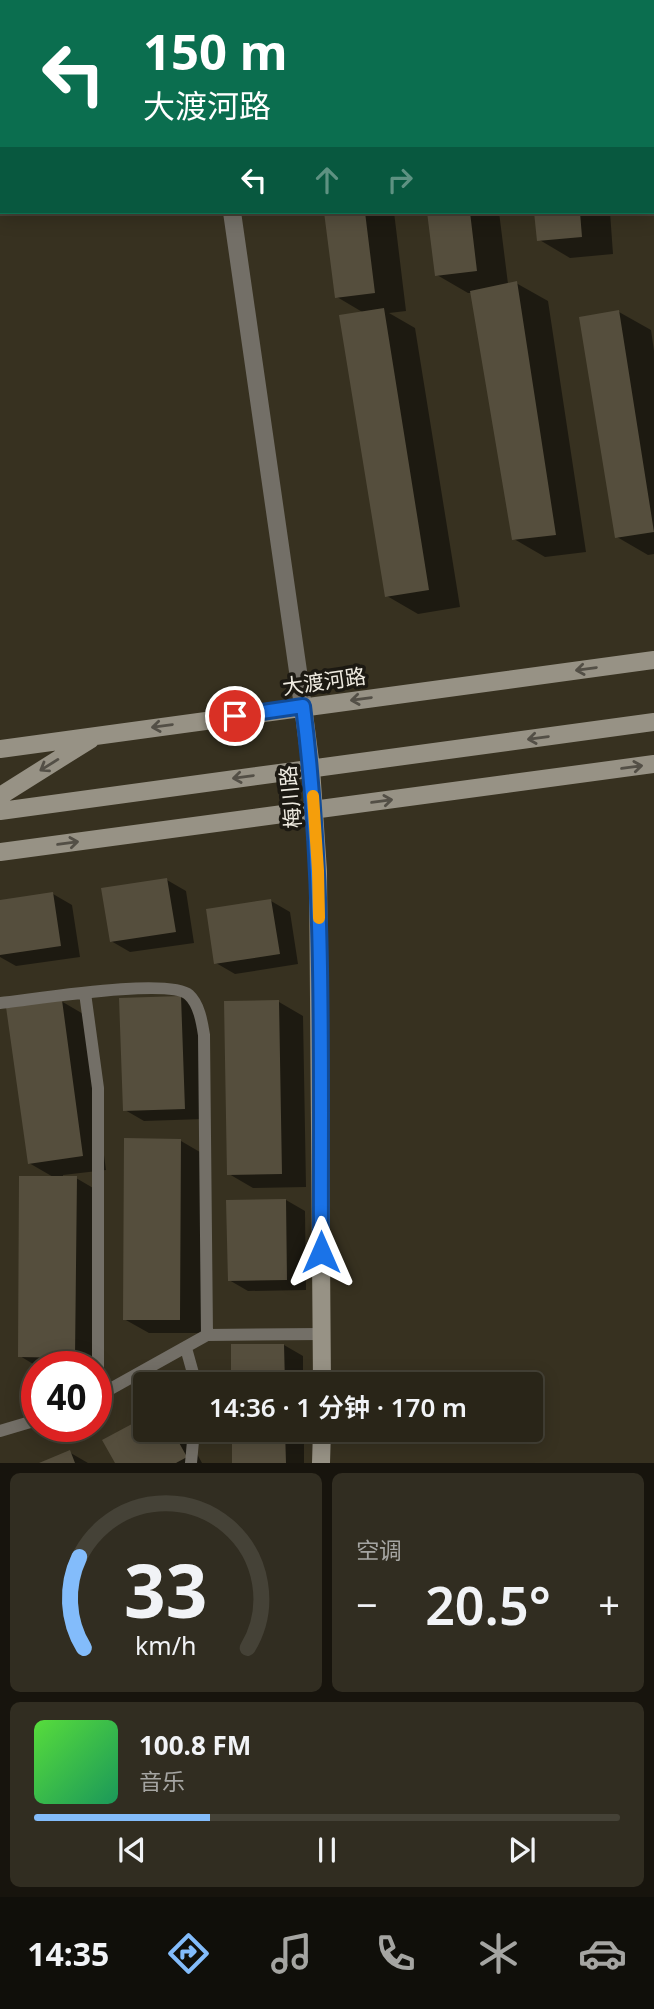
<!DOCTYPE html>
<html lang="zh">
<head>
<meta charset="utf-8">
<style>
  :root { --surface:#292518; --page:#312d21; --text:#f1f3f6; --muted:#a5a5a2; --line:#454237; --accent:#83bcfb }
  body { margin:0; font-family:"Noto Sans","Noto Sans SC",sans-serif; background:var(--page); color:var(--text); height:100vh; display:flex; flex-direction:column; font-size:26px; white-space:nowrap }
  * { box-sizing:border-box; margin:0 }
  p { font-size:23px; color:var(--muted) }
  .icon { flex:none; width:38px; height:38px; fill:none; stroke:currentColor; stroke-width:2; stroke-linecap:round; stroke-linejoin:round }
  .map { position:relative; height:1463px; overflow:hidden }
  .sheet { display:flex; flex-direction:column; gap:10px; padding:10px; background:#17140d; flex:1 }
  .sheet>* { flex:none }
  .banner { position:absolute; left:0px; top:0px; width:654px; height:214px; box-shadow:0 4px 18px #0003,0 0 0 2px var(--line); background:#0b6e4f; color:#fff; overflow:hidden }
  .speed { position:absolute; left:21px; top:1351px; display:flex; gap:14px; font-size:35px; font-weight:700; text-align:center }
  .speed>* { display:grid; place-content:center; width:91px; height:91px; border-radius:50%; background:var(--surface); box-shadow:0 4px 18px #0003,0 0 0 2px var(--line); line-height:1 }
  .speed .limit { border:10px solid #d22; background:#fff; color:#111 }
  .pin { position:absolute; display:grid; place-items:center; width:60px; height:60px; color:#fff; margin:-30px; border:4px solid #fff; border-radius:50%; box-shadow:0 2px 7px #0007 }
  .me { position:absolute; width:77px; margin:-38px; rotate:0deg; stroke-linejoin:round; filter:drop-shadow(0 0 5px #0008) }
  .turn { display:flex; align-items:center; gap:24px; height:147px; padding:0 28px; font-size:32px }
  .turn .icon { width:91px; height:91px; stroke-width:2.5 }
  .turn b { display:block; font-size:49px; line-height:60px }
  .lanes { display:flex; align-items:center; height:66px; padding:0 28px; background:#0003; justify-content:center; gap:35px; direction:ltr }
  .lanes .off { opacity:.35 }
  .big { font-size:52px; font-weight:600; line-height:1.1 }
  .sheet .card { flex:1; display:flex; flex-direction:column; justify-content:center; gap:10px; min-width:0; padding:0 24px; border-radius:10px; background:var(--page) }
  .sheet .dial { align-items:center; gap:0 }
  .dial svg { height:182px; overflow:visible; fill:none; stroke:var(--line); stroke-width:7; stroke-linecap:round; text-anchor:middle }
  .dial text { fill:var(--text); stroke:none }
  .song { display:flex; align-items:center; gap:21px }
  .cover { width:84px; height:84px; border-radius:10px; background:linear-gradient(135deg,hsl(110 70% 55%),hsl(150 70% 35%)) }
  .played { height:7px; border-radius:4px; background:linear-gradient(90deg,var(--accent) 30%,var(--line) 30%) }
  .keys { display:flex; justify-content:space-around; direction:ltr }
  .heat { display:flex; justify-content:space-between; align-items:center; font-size:38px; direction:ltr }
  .sheet .tiles { flex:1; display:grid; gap:10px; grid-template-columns:1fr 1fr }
  .card:last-child { grid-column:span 2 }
  .trip { position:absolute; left:133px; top:1372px; width:410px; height:70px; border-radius:7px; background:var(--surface); box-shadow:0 4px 18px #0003,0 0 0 2px var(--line); font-weight:600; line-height:70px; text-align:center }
  .tabs { display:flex; height:112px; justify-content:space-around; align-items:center; background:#100f0a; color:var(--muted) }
  .tabs .icon { width:49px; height:49px }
  .tabs .current { color:var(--accent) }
  .tabs b { font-size:32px; color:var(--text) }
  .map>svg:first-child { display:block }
  .shadow { fill:#0007 }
  .building { fill:#554e3d }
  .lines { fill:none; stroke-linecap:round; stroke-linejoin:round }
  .lane { stroke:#736f67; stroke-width:12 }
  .street { stroke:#736f67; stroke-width:18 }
  .secondary { stroke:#979285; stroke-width:18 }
  .oneway { stroke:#534f46 }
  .route-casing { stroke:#114b97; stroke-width:18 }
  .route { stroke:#1a73e8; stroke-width:12 }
  .slow { stroke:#f59e0b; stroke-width:12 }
  .labels { text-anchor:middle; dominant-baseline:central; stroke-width:7; stroke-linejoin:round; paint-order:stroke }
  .street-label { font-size:21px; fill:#efebe1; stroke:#1c1912 }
</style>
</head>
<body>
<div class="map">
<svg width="654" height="1463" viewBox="0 0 654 1463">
  <rect width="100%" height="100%" fill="#373120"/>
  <path class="shadow" d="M311,0H388V2H311Z
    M410,0H490V2H410Z
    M513,0H588V2H513Z
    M637,0H654V57L653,2Z
    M326,212H394L406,311L389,313L415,328L460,607L418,614L387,596L364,313L337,297Z
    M429,212H499L508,284L516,283L548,301L586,552L545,557L514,539L472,293H468L437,275Z
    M536,212H610L613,254L570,258L538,239Z
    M619,312L651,330L654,351V554L648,555L617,537Z
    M167,880L186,891L194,943L130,952L111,941Z
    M53,894L72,905L80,957L16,966L0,957V902Z
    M271,901L290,912L298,964L235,974L216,963Z
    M181,997L200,1008L204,1119L144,1121L125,1110Z
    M61,1001L85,1015L106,1170L63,1175V1178H76L100,1192L96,1367H38L20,1356L55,1178L29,1163Z
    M279,1002L303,1016L306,1187L253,1188L229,1174Z
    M126,1140L181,1141L205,1155L204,1333H149L124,1319Z
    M286,1200L305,1211L306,1290L248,1291L229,1280Z
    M284,1345L303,1356V1384H233V1346Z
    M145,1419V1430H184L202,1463H116L105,1441Z
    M233,1430H304V1463H234Z
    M69,1452L88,1463H43Z"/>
  <path class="building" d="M324,212H365L375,293L335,298Z
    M427,212H470L477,271L435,276Z
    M534,212H580L582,237L537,241Z
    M517,281L556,535L512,540L470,291Z
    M384,308L429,590L385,597L339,315Z
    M619,310L654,532L615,538L579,317Z
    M167,878L176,932L110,942L101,888Z
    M53,892L61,946L0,955V900Z
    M271,899L280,954L214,964L206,909Z
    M181,996L185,1109L123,1111L119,998Z
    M62,1000L83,1156L28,1164L6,1007Z
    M279,1000L282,1174L227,1175L224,1001Z
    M124,1138L181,1139L180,1320H123Z
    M19,1176H77L75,1358L18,1357Z
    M286,1199L287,1280L228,1281L226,1200Z
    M231,1344H284L285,1384H231Z
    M145,1417V1430H172L187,1457L176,1463H115L102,1440Z
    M232,1430H285L286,1463H232Z
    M70,1450L75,1463H39Z"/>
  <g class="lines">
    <path class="lane" d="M85,993L98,1088V1396
      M0,1003C31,1000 169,977 189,995C199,1004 202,1022 204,1035L207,1335
      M186,1348L196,1384
      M96,1397L207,1335L321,1334
      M0,1431L37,1420
      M191,1463L194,1430"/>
    <path class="street" d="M381,0V2
      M489,0V2
      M606,0L607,2
      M226,2V0
      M653,67H654
      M232,212L303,706"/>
    <path class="secondary" d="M303,706L311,768L318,871L322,1384
      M0,749L654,660
      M0,796L91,739
      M0,811L654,722
      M0,852L654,764
      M321,1463L322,1430"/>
  </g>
  <defs><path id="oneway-shaft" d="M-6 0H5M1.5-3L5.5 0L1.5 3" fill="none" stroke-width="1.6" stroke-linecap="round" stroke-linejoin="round" transform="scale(1.75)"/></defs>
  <g class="oneway">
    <use href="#oneway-shaft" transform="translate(586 669) rotate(172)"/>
    <use href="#oneway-shaft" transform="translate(361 699) rotate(172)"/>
    <use href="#oneway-shaft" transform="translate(162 726) rotate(172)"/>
    <use href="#oneway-shaft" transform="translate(538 738) rotate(172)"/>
    <use href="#oneway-shaft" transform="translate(49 765) rotate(148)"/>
    <use href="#oneway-shaft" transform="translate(632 767) rotate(-8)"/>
    <use href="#oneway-shaft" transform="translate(243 777) rotate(172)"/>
    <use href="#oneway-shaft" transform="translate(382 801) rotate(-8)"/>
    <use href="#oneway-shaft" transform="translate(68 843) rotate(-8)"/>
  </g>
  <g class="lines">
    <g class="route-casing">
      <path id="route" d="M235,716L303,706C326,887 320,1070 321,1252"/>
    </g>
    <use href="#route" class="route"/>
    <path class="slow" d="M313,796L318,871L319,918"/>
  </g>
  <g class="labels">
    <g class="street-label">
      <text transform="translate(324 681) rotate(-8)">大渡河路</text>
      <text transform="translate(290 797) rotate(-95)">梅川路</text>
    </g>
  </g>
</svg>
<div class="speed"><div class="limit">40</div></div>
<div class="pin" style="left:235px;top:716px;background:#d93025"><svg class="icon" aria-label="arrive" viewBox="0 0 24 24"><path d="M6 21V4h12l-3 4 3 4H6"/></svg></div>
<svg class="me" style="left:321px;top:1252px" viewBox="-20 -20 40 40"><path d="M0-17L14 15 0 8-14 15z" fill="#1a73e8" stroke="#fff" stroke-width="4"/></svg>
<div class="trip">14:36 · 1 分钟 · 170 m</div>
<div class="banner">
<div class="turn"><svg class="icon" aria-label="left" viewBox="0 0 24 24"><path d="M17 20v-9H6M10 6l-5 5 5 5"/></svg><div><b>150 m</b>大渡河路</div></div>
<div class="lanes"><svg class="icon" aria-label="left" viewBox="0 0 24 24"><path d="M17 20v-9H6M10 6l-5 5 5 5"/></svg><svg class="icon off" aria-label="ahead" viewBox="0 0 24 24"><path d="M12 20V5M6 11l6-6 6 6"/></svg><svg class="icon off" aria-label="right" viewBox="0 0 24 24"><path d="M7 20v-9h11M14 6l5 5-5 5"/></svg></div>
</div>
</div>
<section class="sheet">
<div class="tiles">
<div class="card dial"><svg viewBox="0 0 100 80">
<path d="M14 69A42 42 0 1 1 86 69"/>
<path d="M14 69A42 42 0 0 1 12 29" stroke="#83bcfb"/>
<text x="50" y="56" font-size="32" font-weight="700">33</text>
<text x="50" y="72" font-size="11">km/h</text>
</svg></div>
<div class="card"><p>空调</p>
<div class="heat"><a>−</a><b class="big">20.5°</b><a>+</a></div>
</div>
<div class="card">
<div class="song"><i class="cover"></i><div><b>100.8 FM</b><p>音乐</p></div></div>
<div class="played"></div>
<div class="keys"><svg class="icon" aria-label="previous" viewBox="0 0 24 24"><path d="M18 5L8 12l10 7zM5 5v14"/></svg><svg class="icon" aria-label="pause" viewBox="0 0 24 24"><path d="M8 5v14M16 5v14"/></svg><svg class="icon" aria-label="next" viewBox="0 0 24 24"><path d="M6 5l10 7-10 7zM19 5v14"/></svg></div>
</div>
</div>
</section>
<nav class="tabs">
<b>14:35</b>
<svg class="icon current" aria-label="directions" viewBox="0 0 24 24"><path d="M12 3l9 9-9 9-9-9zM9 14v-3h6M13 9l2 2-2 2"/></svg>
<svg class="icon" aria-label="music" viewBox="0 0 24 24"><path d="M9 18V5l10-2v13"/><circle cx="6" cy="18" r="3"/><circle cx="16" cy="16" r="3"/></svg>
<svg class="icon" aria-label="phone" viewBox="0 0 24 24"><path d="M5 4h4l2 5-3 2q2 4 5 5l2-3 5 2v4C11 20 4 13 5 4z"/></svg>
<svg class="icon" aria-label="climate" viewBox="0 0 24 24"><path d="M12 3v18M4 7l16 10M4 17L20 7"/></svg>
<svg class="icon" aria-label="car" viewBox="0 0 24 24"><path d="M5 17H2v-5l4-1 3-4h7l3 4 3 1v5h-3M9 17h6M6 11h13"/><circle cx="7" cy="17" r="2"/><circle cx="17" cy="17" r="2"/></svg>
</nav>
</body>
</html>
